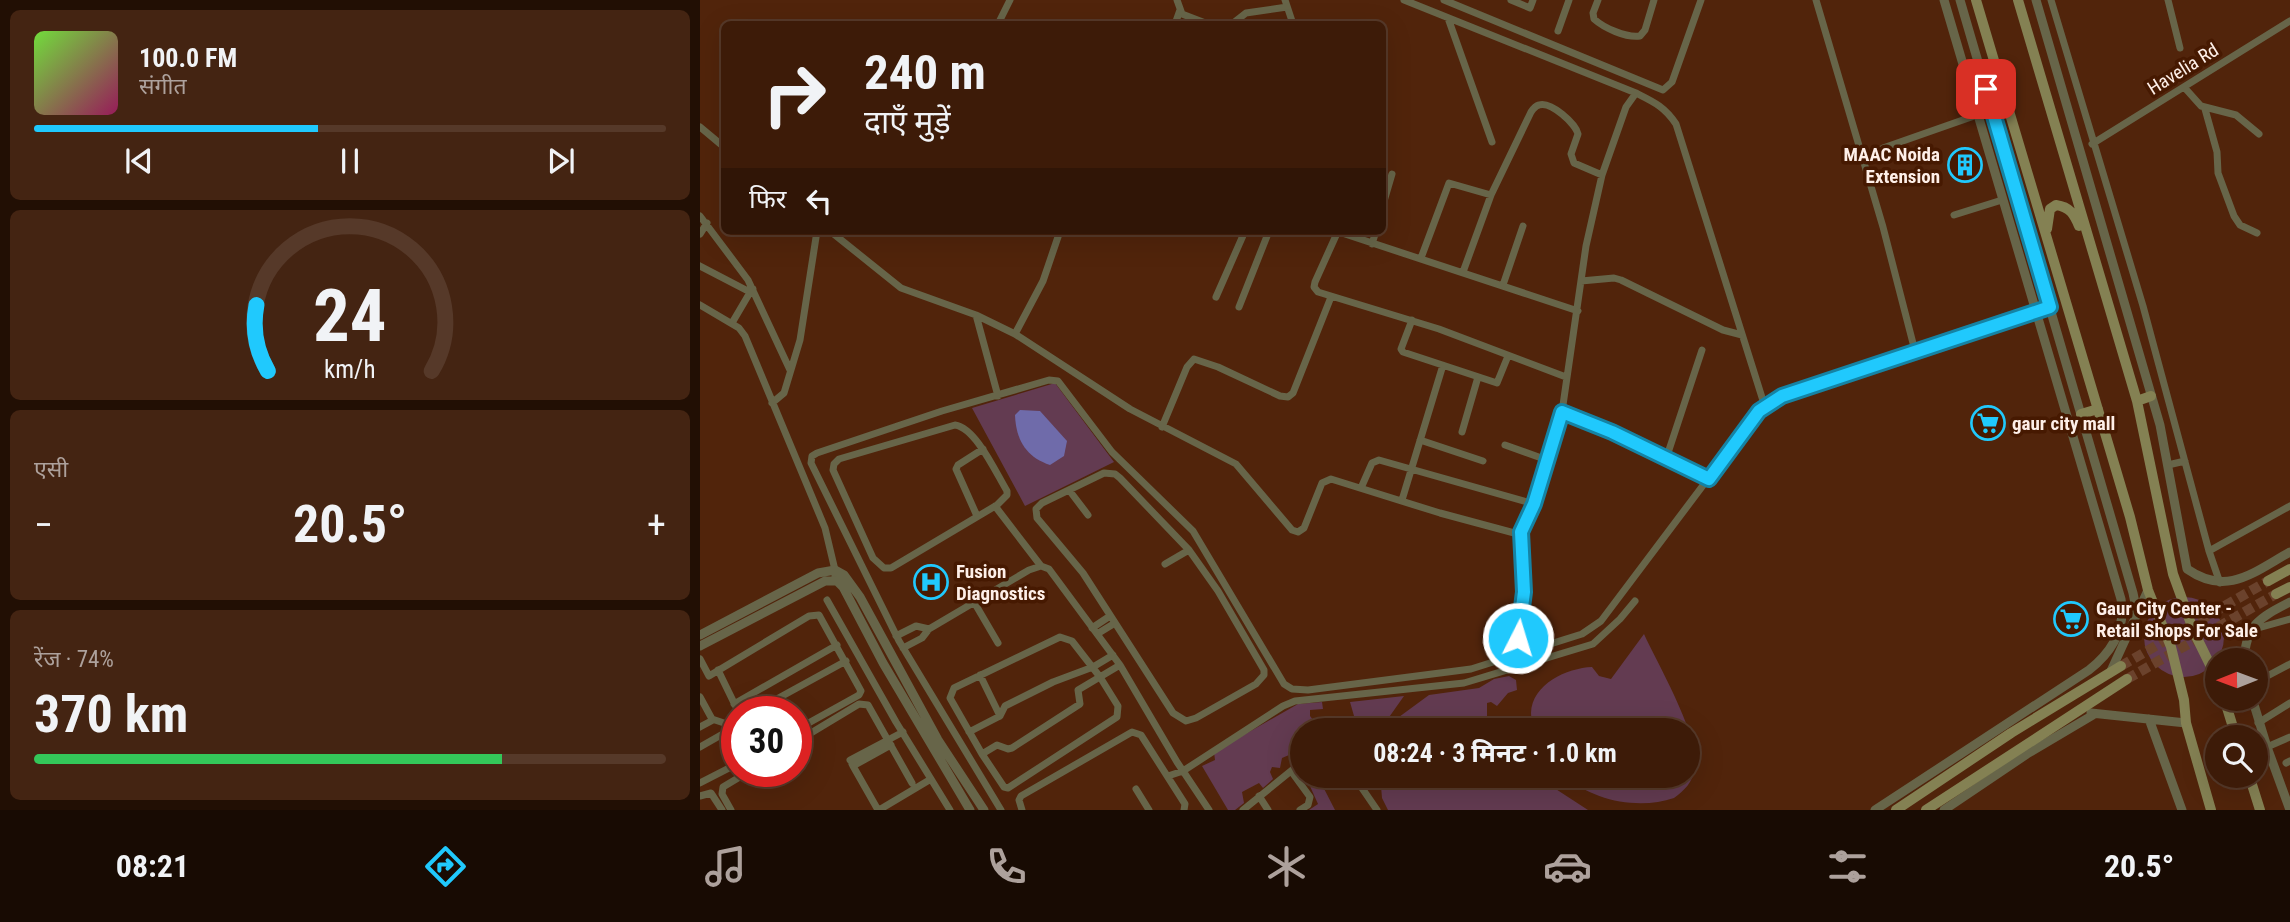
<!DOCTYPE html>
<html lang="hi">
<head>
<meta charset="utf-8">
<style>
  :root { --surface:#3d1b08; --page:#442412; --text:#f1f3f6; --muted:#ada19c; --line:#563929; --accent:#20c9fd }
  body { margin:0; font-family:"Roboto Condensed","Noto Sans Devanagari",sans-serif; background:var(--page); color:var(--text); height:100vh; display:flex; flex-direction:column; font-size:26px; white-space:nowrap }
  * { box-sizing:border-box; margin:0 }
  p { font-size:23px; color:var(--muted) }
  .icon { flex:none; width:38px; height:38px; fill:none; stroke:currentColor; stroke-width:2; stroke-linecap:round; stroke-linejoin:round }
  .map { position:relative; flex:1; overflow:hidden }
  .details { display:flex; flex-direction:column; gap:10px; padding:10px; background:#220f04; width:700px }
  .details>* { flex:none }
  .guide { position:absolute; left:21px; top:21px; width:665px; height:214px; border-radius:10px; box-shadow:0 7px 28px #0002,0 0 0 2px var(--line); background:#3d1b08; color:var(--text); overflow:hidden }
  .needle { width:46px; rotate:269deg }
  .fabs { position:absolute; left:1505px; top:648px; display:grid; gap:14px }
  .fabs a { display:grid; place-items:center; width:63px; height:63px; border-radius:50%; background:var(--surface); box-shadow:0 7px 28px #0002,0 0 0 2px var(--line); font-size:35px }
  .speed { position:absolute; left:21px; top:696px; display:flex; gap:14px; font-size:35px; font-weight:700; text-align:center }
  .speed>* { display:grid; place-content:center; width:91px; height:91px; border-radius:50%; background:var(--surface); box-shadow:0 7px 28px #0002,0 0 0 2px var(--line); line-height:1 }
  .speed .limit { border:10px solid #d22; background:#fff; color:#111 }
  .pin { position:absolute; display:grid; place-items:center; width:60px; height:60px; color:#fff; margin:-30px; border-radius:14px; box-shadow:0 4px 10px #0006 }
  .me { position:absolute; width:77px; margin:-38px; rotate:5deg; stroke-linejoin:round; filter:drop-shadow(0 0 5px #0008) }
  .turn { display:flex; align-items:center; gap:24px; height:147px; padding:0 28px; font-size:32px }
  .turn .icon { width:91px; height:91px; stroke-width:2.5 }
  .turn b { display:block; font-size:49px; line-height:60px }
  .then { display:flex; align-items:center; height:66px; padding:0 28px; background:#0003; gap:14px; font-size:26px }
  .big { font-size:52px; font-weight:700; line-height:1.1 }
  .details .widget { flex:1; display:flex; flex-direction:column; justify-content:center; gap:10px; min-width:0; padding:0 24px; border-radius:10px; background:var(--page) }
  .details .dial { align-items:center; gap:0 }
  .dial svg { height:182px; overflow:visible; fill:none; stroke:var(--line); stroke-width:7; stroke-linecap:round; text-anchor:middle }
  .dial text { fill:var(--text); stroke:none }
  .song { display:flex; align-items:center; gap:21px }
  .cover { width:84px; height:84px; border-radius:10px; background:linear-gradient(135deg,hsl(100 70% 55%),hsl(330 70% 35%)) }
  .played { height:7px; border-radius:4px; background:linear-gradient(90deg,var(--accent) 45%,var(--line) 45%) }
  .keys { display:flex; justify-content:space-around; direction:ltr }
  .heat { display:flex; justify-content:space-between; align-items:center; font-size:38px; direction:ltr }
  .charge { height:10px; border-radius:5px; background:linear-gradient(90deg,#34c759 74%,var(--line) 0) }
  .trip { position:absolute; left:590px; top:718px; width:410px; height:70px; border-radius:35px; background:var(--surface); box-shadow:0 7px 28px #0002,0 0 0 2px var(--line); font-weight:700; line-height:70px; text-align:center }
  .tabs { display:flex; height:112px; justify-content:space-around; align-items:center; background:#180b03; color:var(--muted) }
  .tabs .icon { width:49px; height:49px }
  .tabs .selected { color:var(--accent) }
  .tabs b { font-size:32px; color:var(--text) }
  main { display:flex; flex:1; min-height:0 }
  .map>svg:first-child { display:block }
  .green { fill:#633b51 }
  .water { fill:#6f6baa }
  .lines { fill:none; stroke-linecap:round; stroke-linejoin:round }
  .secondary-tunnel { stroke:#6b422c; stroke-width:10; stroke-dasharray:10 5; stroke-linecap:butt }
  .minor { stroke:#676549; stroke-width:7 }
  .tertiary { stroke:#676549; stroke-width:9 }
  .secondary { stroke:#848153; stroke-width:10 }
  .route-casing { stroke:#1583a4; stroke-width:18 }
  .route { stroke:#20c9fd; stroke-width:12 }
  .labels { text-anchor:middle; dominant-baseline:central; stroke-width:7; stroke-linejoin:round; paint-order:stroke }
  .street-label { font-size:19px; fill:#feefe8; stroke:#461901 }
  .poi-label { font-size:19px; font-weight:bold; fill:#feefe8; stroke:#461901; text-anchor:start }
</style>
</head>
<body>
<main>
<section class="details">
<div class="widget">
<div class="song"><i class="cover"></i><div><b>100.0 FM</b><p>संगीत</p></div></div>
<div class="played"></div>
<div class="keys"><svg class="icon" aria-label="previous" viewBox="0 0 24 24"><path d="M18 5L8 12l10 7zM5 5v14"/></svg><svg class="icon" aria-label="pause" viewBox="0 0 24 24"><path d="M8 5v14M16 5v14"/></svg><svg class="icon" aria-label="next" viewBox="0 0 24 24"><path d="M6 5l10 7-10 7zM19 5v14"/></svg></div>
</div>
<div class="widget dial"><svg viewBox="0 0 100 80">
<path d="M14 69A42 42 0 1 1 86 69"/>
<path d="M14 69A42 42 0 0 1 9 40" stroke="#20c9fd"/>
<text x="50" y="56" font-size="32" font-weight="700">24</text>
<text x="50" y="72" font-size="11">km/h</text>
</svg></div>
<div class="widget"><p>एसी</p>
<div class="heat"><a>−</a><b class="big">20.5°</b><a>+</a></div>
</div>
<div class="widget"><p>रेंज · 74%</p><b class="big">370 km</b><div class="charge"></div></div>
</section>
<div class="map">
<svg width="1590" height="810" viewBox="0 0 1590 810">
  <rect width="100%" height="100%" fill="#51240b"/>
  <path class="green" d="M355,383L414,462L325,506L272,408Z
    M1444 637a40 40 0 1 1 80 0a40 40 0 1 1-80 0Z
    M944,634C958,665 1000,736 995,768C993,782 984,791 974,798C939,810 892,801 864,775H987V730H833C833,724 831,719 831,713C832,684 867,668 892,667L899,676L911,679Z
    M809,676L816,680L817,690L808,693L797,706L791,702L787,703V718L791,730H691L699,717L729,695L779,688L794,679Z
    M704,696L680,730H641L656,723L650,702Z
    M622,702L623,709L610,710V716L617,725L615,730H602V740L598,746L601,753L593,758L589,755L582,758L580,768L572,767L570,772L573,779L563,788L559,783L542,792L544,803L535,810H528L502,766L515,760L514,752L598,704Z
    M605,775H617L635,810H609L618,804Z
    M680,775H840L845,782L888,810H688L682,798Z"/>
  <path class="water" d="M320,410L340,411L367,441L364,456L350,465C326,457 316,440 315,415Z"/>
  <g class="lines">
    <path class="secondary-tunnel" d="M1421,666L1568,581
      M1427,679L1576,594"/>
    <path class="minor" d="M477,0L482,14L508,24
      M585,0L593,24
      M704,0L936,93C954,102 965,107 976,124L1065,407
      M744,0L963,90L972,82L1001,0
      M811,0L830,8L833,0
      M898,0L893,13L894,19C904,28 926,38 940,36L945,30L954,0
      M1116,0L1183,227L1215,351
      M1351,0L1443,306L1509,551L1520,583
      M1468,0L1480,48
      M748,18L792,142
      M298,24L310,0
      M475,24L480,10
      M532,24L546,13L587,7
      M858,31L869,0
      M1484,87L1501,106L1536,115L1559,134
      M1505,109L1517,152L1518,173L1534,216L1540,225L1557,233
      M0,127L24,147
      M1392,144L1590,21
      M1183,148L1277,115
      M682,208L692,174
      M1254,215L1302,200
      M0,216L48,280L90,370
      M130,231L201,288L276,315L315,334L430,409L536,464L592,530L598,532L604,528L622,483L631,479L740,513L818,534L825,528L862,412L886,246L902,175L926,107L936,93
      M636,231L878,311
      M638,231L615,282L614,287L618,292L739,329L866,377
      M0,234L7,223
      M672,244L676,231
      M721,258L749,183L791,195
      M0,266L46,290L53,289
      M763,272L791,195L831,112C833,109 835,106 839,105C851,101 876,124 878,134L871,154L874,163L902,175
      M881,281L914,278L921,280L1023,330L1042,335
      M803,285L823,226
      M516,297L545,231
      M0,305L39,328L45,336L125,528L135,570V581
      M539,307L569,231
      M276,315L298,396
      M712,320L701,349L703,352L797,383L808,356
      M32,323L52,289
      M315,334L343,281L360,231
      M72,403L84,393L100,340L117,231
      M862,412L912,432L1009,479
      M255,425C276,428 296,473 307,491V495L297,505L191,568H184L173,558L133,470L134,464L139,459Z
      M462,427L487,367L494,359L518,367L580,396L588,397L593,393L631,297
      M762,432L778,377
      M720,440L783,461
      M805,445L847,460
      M966,459L1002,350
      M1468,465L1485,461
      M404,473L415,474L420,478L489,550L518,591L564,670V675L556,684L496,718L486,721L473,713L383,573L337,518L336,509L342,503Z
      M661,488L672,463L679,460L834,504
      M369,490L388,515
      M702,500L743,365
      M295,506L341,566
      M277,516L256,469L258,465L283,449
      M1509,551L1590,506
      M465,564L489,550
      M127,600L196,722L250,810
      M274,602L298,643
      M392,628L410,616
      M1551,630L1590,619
      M397,634L415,623
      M196,636L216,626L229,629
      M360,637L372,641L400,677L418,706L417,717L308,788L304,787L282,754L250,698L254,688Z
      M818,638L824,592L822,532
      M203,648L222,638L229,629L329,570L341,566L349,569L420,665L477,762L509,810
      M0,659L9,676L109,616L119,615L161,691L159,695L96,730
      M18,670L36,707
      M280,675L300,716
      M1556,682L1590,664
      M0,697L12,719L24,723L37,748
      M34,704L137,645
      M38,712L64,706L146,661
      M1558,723L1590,703
      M0,727L13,720
      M269,732L300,716L305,706L353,682L393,667L413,655
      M96,742L159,704L168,705L212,783
      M0,747L28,731
      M1567,747L1590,737
      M282,754L297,745L308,749L312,748L380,704L378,690L420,665
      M150,760L203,732
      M1586,763L1590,761
      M152,764L153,766L191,745
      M153,766L178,810
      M591,771L610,797L608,805L600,810
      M653,775L677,810
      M468,776L483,771L583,706L595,701L764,683L893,644L920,619L935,601
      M0,783L37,764
      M436,789L449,810
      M0,796L11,793L22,810
      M559,796L568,810
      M31,810L22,794L23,787L48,772
      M179,810L231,779
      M301,810L199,641L111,463L112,456L117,453L242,411L349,380L358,381L412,452L493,531L584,684L592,689L608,690L771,669L882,634L901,621L1059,411L1081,396L1350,307
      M322,810L319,800L321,796L432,732L441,735L485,804L484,810
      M543,810L602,762"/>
    <path class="tertiary" d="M1260,0L1433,593L1437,613
      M1336,0L1460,425L1487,569C1527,597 1554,572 1590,552
      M0,635L118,573L135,570L144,575L160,597L238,740L284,810
      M0,646L125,581H137L143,587L183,663L270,810
      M1544,660C1546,624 1561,617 1590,602
      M1410,673L1448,590
      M1552,698L1567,747L1590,810
      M1391,713L1486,723
      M1449,719L1482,810
      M1175,810L1389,670C1412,652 1426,629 1421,599L1244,0
      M1244,810L1327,754L1393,715"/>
    <path class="secondary" d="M1276,0L1430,517L1448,590L1471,647L1484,700L1486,723L1511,810
      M1318,0L1437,401L1473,574L1494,632L1517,679
      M1347,229L1350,209L1356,205C1370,207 1374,214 1379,226
      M1437,401L1451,396
      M1381,414L1398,409
      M1568,581L1590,569
      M1576,594L1590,587
      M1524,698L1536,737
      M1549,775L1560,810
      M1196,810L1311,733L1421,666
      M1226,810L1427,679"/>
  </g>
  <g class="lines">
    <g class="route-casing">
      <path id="route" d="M818,638L824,592L821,532L834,504L862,412L912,432L1009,479L1059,411L1082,396L1350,307L1286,89"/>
    </g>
    <use href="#route" class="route"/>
  </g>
  <defs>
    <g id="building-ring" transform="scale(1.75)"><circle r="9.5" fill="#461901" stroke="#20c9fd" stroke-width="1.5"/><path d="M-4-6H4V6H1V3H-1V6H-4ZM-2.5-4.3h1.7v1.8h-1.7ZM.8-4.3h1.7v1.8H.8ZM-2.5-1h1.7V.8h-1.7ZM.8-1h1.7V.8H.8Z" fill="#20c9fd"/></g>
    <g id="supermarket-ring" transform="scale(1.75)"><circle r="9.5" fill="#461901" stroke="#20c9fd" stroke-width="1.5"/><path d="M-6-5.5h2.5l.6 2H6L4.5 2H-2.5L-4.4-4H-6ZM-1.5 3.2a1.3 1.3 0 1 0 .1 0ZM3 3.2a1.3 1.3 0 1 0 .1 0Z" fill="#20c9fd"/></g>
    <g id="hospital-ring" transform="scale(1.75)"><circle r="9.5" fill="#461901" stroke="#20c9fd" stroke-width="1.5"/><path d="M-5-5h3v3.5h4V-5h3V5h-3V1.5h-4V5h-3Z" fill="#20c9fd"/></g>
  </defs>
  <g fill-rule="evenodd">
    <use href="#building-ring" x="1265" y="165"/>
    <use href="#supermarket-ring" x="1288" y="423"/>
    <use href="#hospital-ring" x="231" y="582"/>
    <use href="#supermarket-ring" x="1371" y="619"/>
  </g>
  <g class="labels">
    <g class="street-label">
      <text transform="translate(1483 69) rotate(-32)">Havelia Rd</text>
    </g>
    <g class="poi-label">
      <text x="1240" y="154" text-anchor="end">MAAC Noida<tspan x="1240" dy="22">Extension</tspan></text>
      <text x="1312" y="423">gaur city mall</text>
      <text x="256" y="571">Fusion<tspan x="256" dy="22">Diagnostics</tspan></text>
      <text x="1396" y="608">Gaur City Center -<tspan x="1396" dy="22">Retail Shops For Sale</tspan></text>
    </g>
  </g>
</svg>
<div class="fabs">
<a><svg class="needle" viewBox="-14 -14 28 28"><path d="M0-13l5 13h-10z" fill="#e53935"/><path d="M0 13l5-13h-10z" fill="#ada19c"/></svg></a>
<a><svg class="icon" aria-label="search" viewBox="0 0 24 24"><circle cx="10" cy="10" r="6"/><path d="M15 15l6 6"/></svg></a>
</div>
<div class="speed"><div class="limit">30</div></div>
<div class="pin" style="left:1286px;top:89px;background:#d93025"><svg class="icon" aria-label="arrive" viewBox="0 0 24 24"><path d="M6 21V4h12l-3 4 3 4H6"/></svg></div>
<svg class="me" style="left:818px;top:638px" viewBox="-20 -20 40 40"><circle r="17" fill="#20c9fd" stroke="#fff" stroke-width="3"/><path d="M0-11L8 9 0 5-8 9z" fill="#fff"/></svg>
<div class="trip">08:24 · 3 मिनट · 1.0 km</div>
<div class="guide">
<div class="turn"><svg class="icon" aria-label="right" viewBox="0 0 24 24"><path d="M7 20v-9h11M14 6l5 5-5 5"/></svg><div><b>240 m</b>दाएँ मुड़ें</div></div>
<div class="then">फिर<svg class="icon" aria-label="left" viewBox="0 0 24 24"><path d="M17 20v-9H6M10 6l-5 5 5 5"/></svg></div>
</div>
</div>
</main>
<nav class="tabs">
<b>08:21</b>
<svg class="icon selected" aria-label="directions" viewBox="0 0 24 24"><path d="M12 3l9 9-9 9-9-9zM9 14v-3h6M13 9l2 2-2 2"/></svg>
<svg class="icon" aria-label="music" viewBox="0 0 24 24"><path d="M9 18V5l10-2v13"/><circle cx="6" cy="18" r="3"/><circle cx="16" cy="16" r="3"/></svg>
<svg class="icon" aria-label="phone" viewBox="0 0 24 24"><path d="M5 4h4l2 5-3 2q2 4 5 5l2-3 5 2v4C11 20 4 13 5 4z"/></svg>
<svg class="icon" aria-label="climate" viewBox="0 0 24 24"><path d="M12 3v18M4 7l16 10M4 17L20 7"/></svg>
<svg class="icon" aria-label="car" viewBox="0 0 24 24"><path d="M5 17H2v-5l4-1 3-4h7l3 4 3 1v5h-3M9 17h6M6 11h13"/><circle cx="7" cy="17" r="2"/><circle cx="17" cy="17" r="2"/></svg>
<svg class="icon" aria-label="filters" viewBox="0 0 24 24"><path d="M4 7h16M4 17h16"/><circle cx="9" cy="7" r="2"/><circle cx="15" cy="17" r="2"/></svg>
<b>20.5°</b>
</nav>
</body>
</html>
